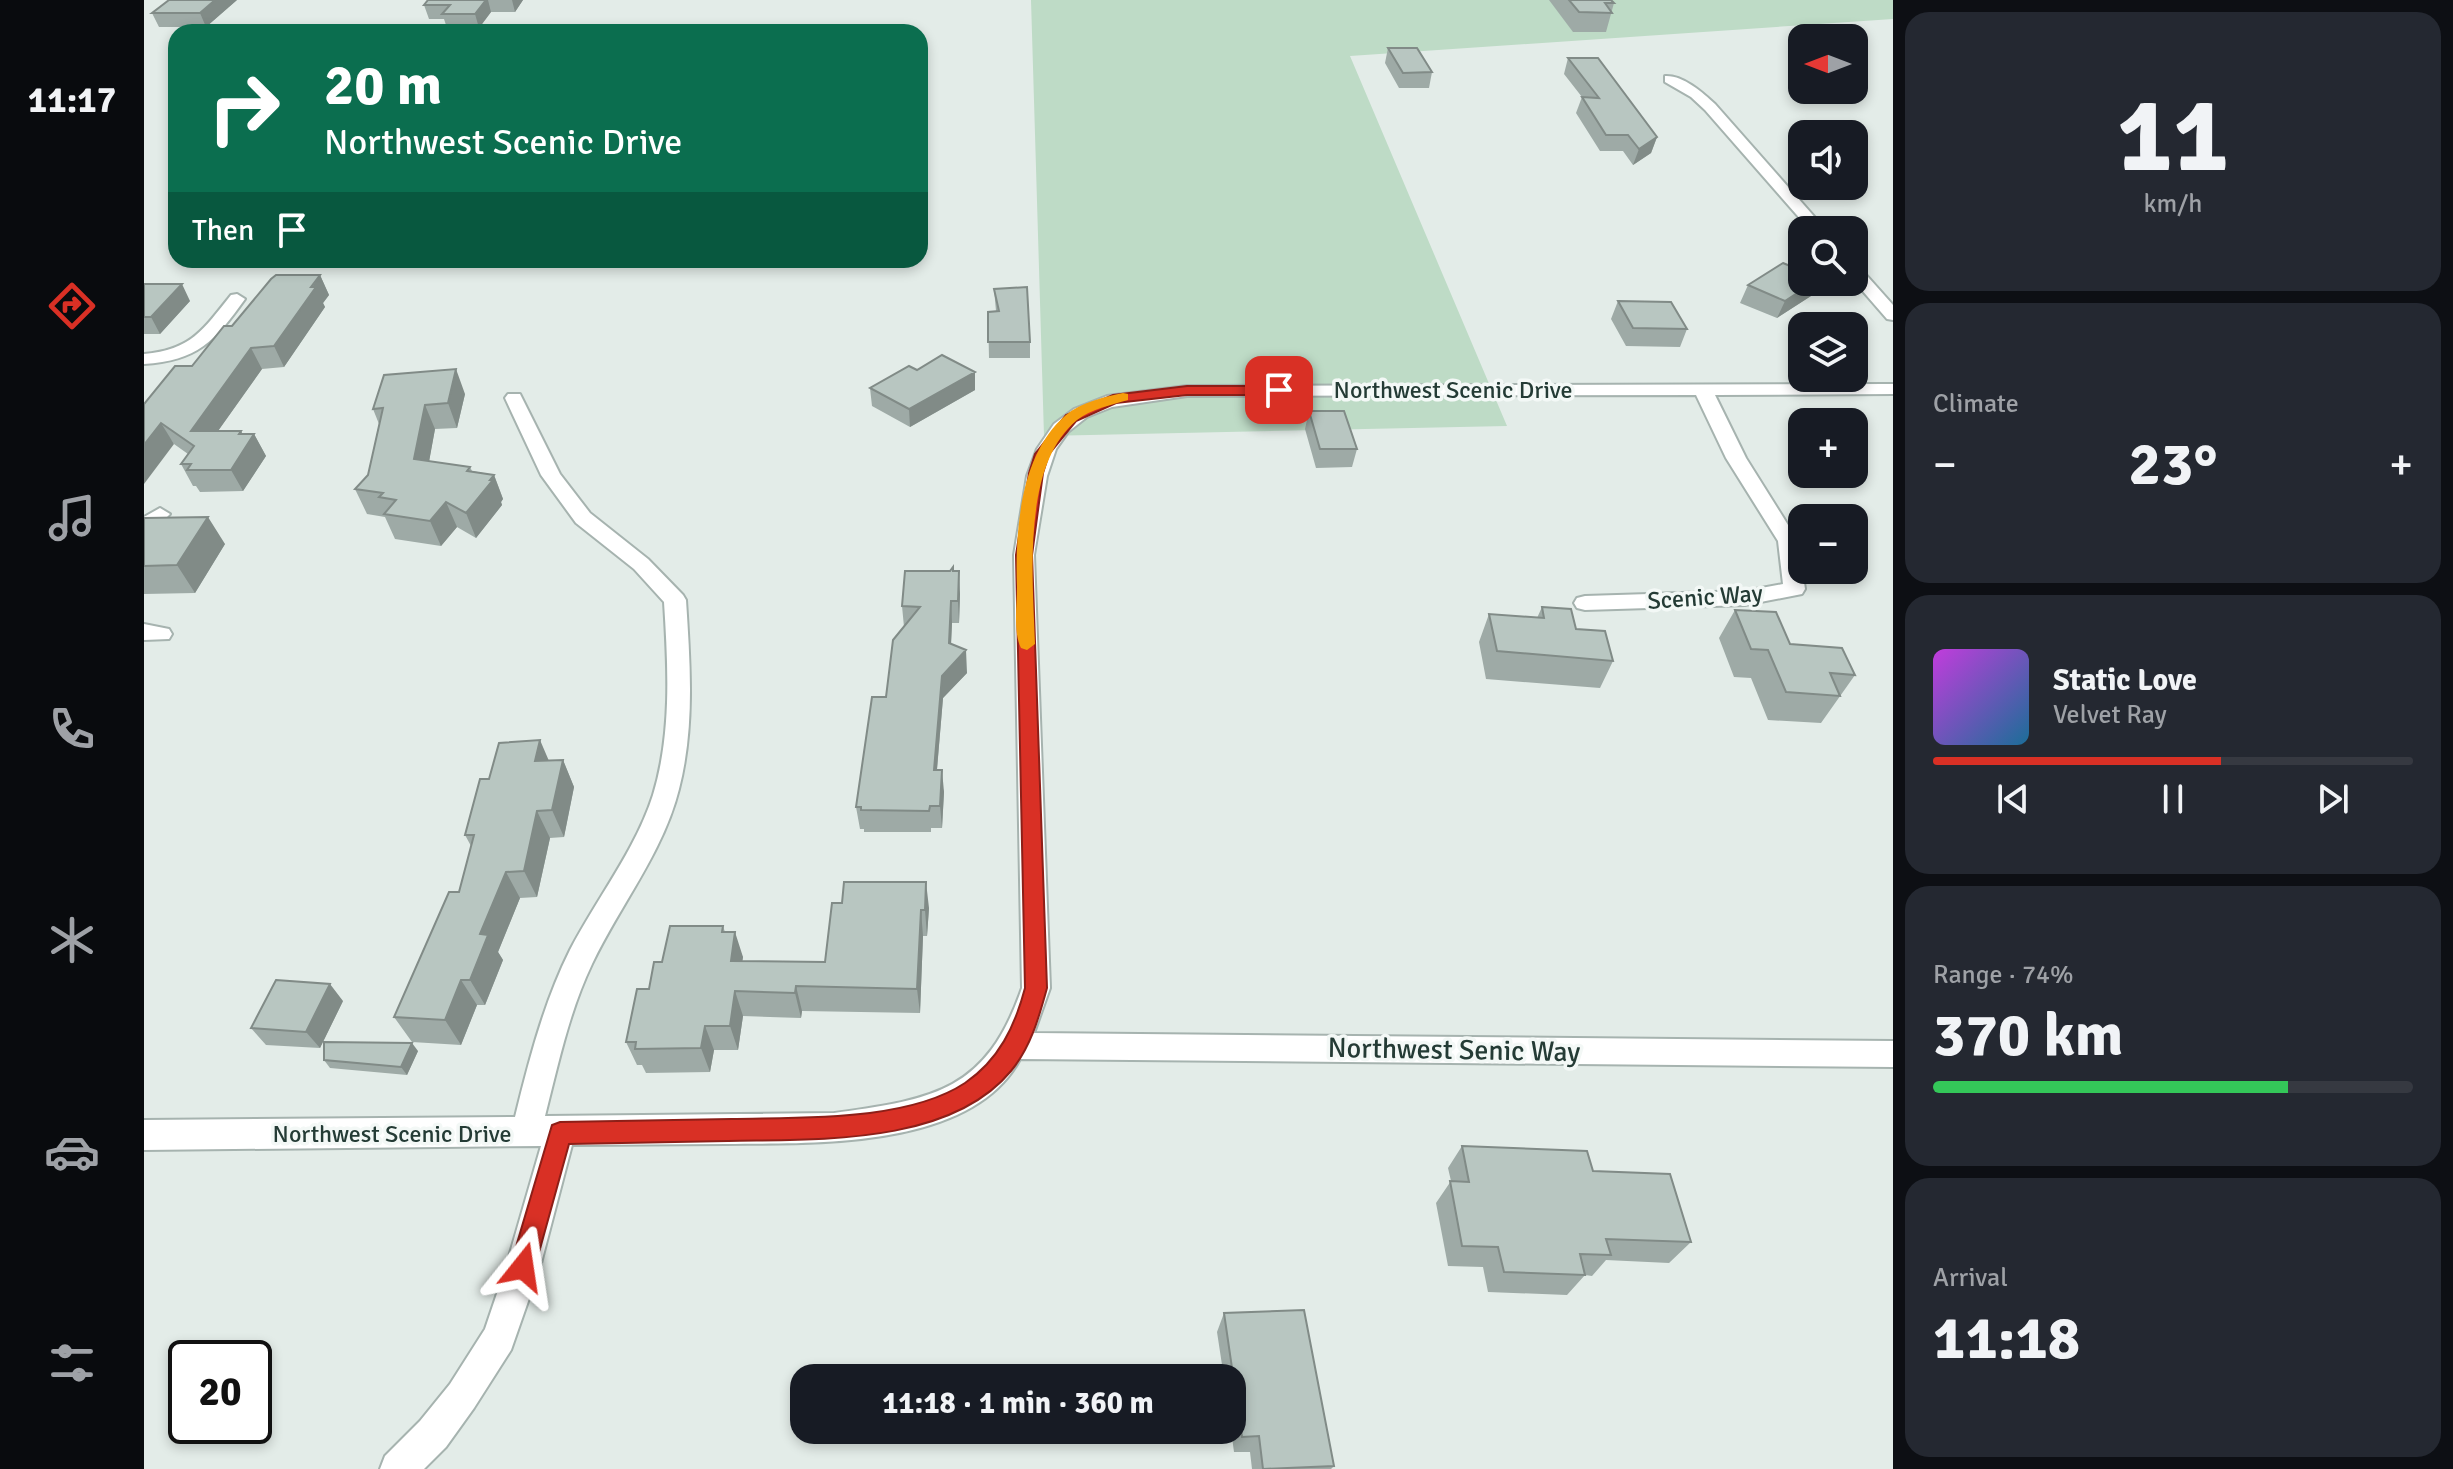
<!DOCTYPE html>
<html lang="en">
<head>
<meta charset="utf-8">
<style>
  :root { --surface:#171b24; --page:#242831; --text:#f1f3f6; --muted:#9ea1a6; --line:#363941; --accent:#d93025 }
  body { margin:0; font-family:Signika,sans-serif; background:var(--page); color:var(--text); height:100vh; display:flex; flex-direction:column; font-size:30px; white-space:nowrap }
  * { box-sizing:border-box; margin:0 }
  p { font-size:26px; color:var(--muted) }
  .icon { flex:none; width:44px; height:44px; fill:none; stroke:currentColor; stroke-width:2; stroke-linecap:round; stroke-linejoin:round }
  .map { position:relative; flex:1; overflow:hidden }
  .sheet { display:flex; flex-direction:column; gap:12px; padding:12px; background:#0d0f14; width:560px }
  .sheet>* { flex:none }
  .hud { position:absolute; left:24px; top:24px; width:760px; height:244px; border-radius:24px; box-shadow:0 4px 12px #0003; background:#0b6e4f; color:#fff; overflow:hidden }
  .needle { width:52px; rotate:270deg }
  .fabs { position:absolute; left:1644px; top:24px; display:grid; gap:16px }
  .fabs a { display:grid; place-items:center; width:80px; height:80px; border-radius:16px; background:var(--surface); box-shadow:0 4px 12px #0003; font-size:40px }
  .speed { position:absolute; left:24px; top:1340px; display:flex; gap:16px; font-size:40px; font-weight:700; text-align:center }
  .speed>* { display:grid; place-content:center; width:104px; height:104px; border-radius:50%; background:var(--surface); box-shadow:0 4px 12px #0003; line-height:1 }
  .speed .limit { border:4px solid #111; border-radius:12px; background:#fff; color:#111 }
  .pin { position:absolute; display:grid; place-items:center; width:68px; height:68px; color:#fff; margin:-34px; border-radius:16px; box-shadow:0 4px 12px #0006 }
  .me { position:absolute; width:88px; margin:-44px; rotate:15deg; stroke-linejoin:round; filter:drop-shadow(0 0 6px #0008) }
  .turn { display:flex; align-items:center; gap:28px; height:168px; padding:0 24px; font-size:36px }
  .turn .icon { width:104px; height:104px; stroke-width:2.5 }
  .turn b { display:block; font-size:56px; line-height:68px }
  .then { display:flex; align-items:center; height:76px; padding:0 24px; background:#0003; gap:16px; font-size:30px }
  .big { font-size:60px; font-weight:700; line-height:1.1 }
  .sheet .tile { flex:1; display:flex; flex-direction:column; justify-content:center; gap:12px; min-width:0; padding:0 28px; border-radius:24px; background:var(--page) }
  .sheet .dial { align-items:center; gap:0 }
  .dial b { font-size:104px; line-height:1 }
  .song { display:flex; align-items:center; gap:24px }
  .cover { width:96px; height:96px; border-radius:12px; background:linear-gradient(135deg,hsl(290 70% 55%),hsl(200 70% 35%)) }
  .played { height:8px; border-radius:4px; background:linear-gradient(90deg,var(--accent) 60%,var(--line) 60%) }
  .keys { display:flex; justify-content:space-around; direction:ltr }
  .heat { display:flex; justify-content:space-between; align-items:center; font-size:44px; direction:ltr }
  .charge { height:12px; border-radius:6px; background:linear-gradient(90deg,#34c759 74%,var(--line) 0) }
  .trip { position:absolute; left:646px; top:1364px; width:456px; height:80px; border-radius:24px; background:var(--surface); box-shadow:0 4px 12px #0003; font-weight:700; line-height:80px; text-align:center }
  main { display:flex; flex:1; min-height:0 }
  .tabs { display:flex; flex-direction:column; width:144px; justify-content:space-around; align-items:center; background:#090b0e; color:var(--muted) }
  .tabs .icon { width:56px; height:56px }
  .tabs .active { color:var(--accent) }
  .tabs b { font-size:36px; color:var(--text) }
  .map>svg:first-child { display:block }
  .green { fill:#bedbc6 }
  .lines { fill:none; stroke-linecap:round; stroke-linejoin:round }
  .minor-casing { stroke:#a6b3af; stroke-width:4 }
  .minor { fill:#fff; fill-rule:evenodd }
  .wall { fill:#9eaaa6 }
  .shaded-wall { fill:#818b87 }
  .building { fill:#b8c6c1; stroke:#818b87; stroke-width:2 }
  .route { fill:#d93025; stroke:#8d1f18; stroke-width:2 }
  .slow { fill:#f59e0b }
  .labels { text-anchor:middle; dominant-baseline:central; stroke-width:7; stroke-linejoin:round; paint-order:stroke }
  .street-label { font-size:24px; fill:#243b35; stroke:#f3f8f6 }
  .near-street-label { font-size:28px; fill:#243b35; stroke:#f3f8f6 }
</style>
</head>
<body>
<main>
<nav class="tabs">
<b>11:17</b>
<svg class="icon active" aria-label="directions" viewBox="0 0 24 24"><path d="M12 3l9 9-9 9-9-9zM9 14v-3h6M13 9l2 2-2 2"/></svg>
<svg class="icon" aria-label="music" viewBox="0 0 24 24"><path d="M9 18V5l10-2v13"/><circle cx="6" cy="18" r="3"/><circle cx="16" cy="16" r="3"/></svg>
<svg class="icon" aria-label="phone" viewBox="0 0 24 24"><path d="M5 4h4l2 5-3 2q2 4 5 5l2-3 5 2v4C11 20 4 13 5 4z"/></svg>
<svg class="icon" aria-label="climate" viewBox="0 0 24 24"><path d="M12 3v18M4 7l16 10M4 17L20 7"/></svg>
<svg class="icon" aria-label="car" viewBox="0 0 24 24"><path d="M5 17H2v-5l4-1 3-4h7l3 4 3 1v5h-3M9 17h6M6 11h13"/><circle cx="7" cy="17" r="2"/><circle cx="17" cy="17" r="2"/></svg>
<svg class="icon" aria-label="filters" viewBox="0 0 24 24"><path d="M4 7h16M4 17h16"/><circle cx="9" cy="7" r="2"/><circle cx="15" cy="17" r="2"/></svg>
</nav>
<div class="map">
<svg width="1749" height="1469" viewBox="0 0 1749 1469">
  <rect width="100%" height="100%" fill="#e3ece8"/>
  <path class="green" d="M887,0H1749V19L1206,56L1363,426L900,436Z"/>
  <g class="lines">
    <g class="minor-casing">
      <path id="minor" d="M1521,76C1539,75 1558,92 1571,104L1682,230H1666L1561,110L1547,97L1521,82Z
        M1710,266L1716,268L1749,305V320L1743,319L1710,281Z
        M93,294L101,299C71,341 53,361 0,364V354C47,350 59,330 87,295Z
        M1749,384V394L1571,395L1602,458L1654,541L1661,589L1658,594L1601,605L1441,610L1433,608L1430,603L1433,598L1441,596L1601,591L1639,584L1634,541L1582,458L1552,395L1043,396L968,407L943,417L924,432L912,449L903,476L890,555L906,988L890,1033L1749,1041V1067L876,1059C828,1150 669,1143 582,1144C531,1144 479,1145 428,1145L396,1267L367,1350L330,1408L302,1447L280,1469H236L241,1456L276,1421L306,1384L341,1329L362,1267L397,1146L0,1150V1120L371,1117C385,1060 400,1002 426,950C453,898 491,851 509,795C528,733 524,666 520,602L490,569L432,523L397,475L361,398L364,394H376L416,474L446,513L504,559L539,595L542,600C546,663 551,727 535,789C519,853 476,905 448,964C425,1012 414,1065 401,1116L690,1113C790,1099 842,1092 878,988L870,555L883,476L893,449L910,424L930,409L963,396L1043,386Z
        M16,508L26,514L7,533L0,534V517Z
        M0,624L25,629L28,634L25,639L0,640Z"/>
    </g>
    <use href="#minor" class="minor"/>
  </g>
  <path class="wall" d="M93,0L62,27H15L8,13Z
    M284,0H379L371,12H347L335,28H303L300,19H285L280,5Z
    M1405,0H1467L1470,3L1462,32H1429Z
    M1244,48L1288,72L1285,88H1255L1241,63Z
    M1424,58L1513,137L1507,153L1489,165L1479,151H1456L1432,113L1438,97L1420,74Z
    M176,275L185,295L179,303L181,307L140,367L118,369L74,431L99,434H110L122,456L99,491L56,492L52,486H49L37,464L44,454L30,444L0,404L48,366L88,326Z
    M0,284L46,301L16,334H0Z
    M1604,285L1667,296L1633,318L1596,303Z
    M850,289L886,342V358H845L844,312L852,311Z
    M1474,301L1543,329L1536,347L1482,346L1467,319Z
    M773,370L831,372V390L766,427L728,406L726,388Z
    M321,394L313,428L291,429L285,461L326,467L328,471L350,475L359,499L357,502L358,505L332,538L313,527L297,546L251,539L241,517L223,514L211,489L224,475L235,424L229,409Z
    M1165,411L1213,449L1208,467L1172,468L1161,429Z
    M0,518L81,544L51,593L0,594Z
    M809,571L816,594L815,623H808L807,644L823,673L799,698L793,770L800,792L798,828H787V832H720V829H716L712,807L760,627L758,606Z
    M1398,607L1432,629L1469,661L1456,688L1342,679L1335,642L1345,614L1393,618Z
    M1591,610L1646,644L1711,675L1677,723L1624,720L1607,678L1590,677L1575,638Z
    M419,760L430,787L420,837L406,838L393,897L376,898L354,952L359,960L341,1005H333L317,1045L268,1042L250,1017L315,892L327,846L321,835L345,779L405,761Z
    M698,903L785,908L783,936H779L776,1013L658,1011L657,1018L599,1016L594,1050H570L566,1072L502,1073L498,1065H493L482,1042L505,989L518,962L579,926L581,932L599,957L598,961L681,962Z
    M199,1001L176,1048L122,1045L107,1028Z
    M274,1051L263,1075L186,1068L180,1060Z
    M1318,1146L1449,1171L1547,1242L1525,1263L1462,1260L1448,1276L1441,1275L1423,1295L1344,1292L1339,1267L1304,1266L1292,1203L1307,1181L1304,1168Z
    M1080,1313L1190,1466L1187,1469H1108L1106,1452H1090L1087,1430H1088V1378H1080L1073,1332Z"/>
  <path class="shaded-wall" d="M71,0H93L62,27L56,13Z
    M342,0H344L347,12L335,28L331,14Z
    M368,0H379L371,12Z
    M1513,137L1507,153L1489,165L1495,149Z
    M176,275L185,295L179,303L181,307L140,367L130,346Z
    M1670,282H1674L1667,296L1633,318L1641,301Z
    M38,284L46,301L16,334L7,317Z
    M107,348L118,369L59,452L47,431Z
    M312,369L321,394L313,428L304,403Z
    M831,372V390L766,427L765,409Z
    M281,405L291,429L281,484L270,459Z
    M17,423L30,444L0,484V445Z
    M97,431L104,444L110,434L122,456L99,491L87,470L95,434Z
    M350,475L359,499L357,502L358,505L332,538L322,513Z
    M302,502L313,527L297,546L286,521Z
    M64,517L81,544L51,593L33,565Z
    M815,571L816,594L815,623L814,601Z
    M807,601L808,623L806,665L805,643Z
    M822,650L823,673L799,698L791,792L790,770L798,676Z
    M396,740L408,768L391,761Z
    M419,760L430,787L420,837L408,810Z
    M798,770L800,792L798,828L796,806Z
    M393,811L406,838L393,897L380,871Z
    M362,872L376,898L354,952L359,960L341,1005L326,980L336,934Z
    M782,882L785,908L783,936L781,910Z
    M777,910L779,936L776,1013L773,989Z
    M591,932L599,957L595,985L587,961Z
    M317,980L333,1005L317,1045L301,1020Z
    M186,984L199,1001L176,1048L162,1032Z
    M652,986L658,1011L657,1018L651,993Z
    M591,991L599,1016L594,1050L586,1026Z
    M561,1026L570,1050L566,1072L557,1048Z
    M268,1043L274,1051L263,1075L257,1067Z"/>
  <path class="building" d="M25,0H71L56,13H8Z
    M284,0H342L331,14H298L306,5H280Z
    M1425,0H1467L1470,3H1461L1468,13L1435,12Z
    M1244,48H1273L1288,72L1259,73Z
    M1424,58H1454L1513,137L1495,149L1484,135H1462L1438,97L1455,98Z
    M1639,263L1658,271V282H1670L1641,301L1604,285Z
    M132,275H176L167,287H172L130,346L107,348L47,431H97L95,434H110L87,470H43L47,464H37L50,446L17,423L0,445V404L31,366H48L80,326H88L127,279Z
    M0,284H38L7,317H0Z
    M883,287L886,342H844V312L855,311L850,289Z
    M1474,301L1527,302L1543,329L1489,328Z
    M798,355L831,372L765,409L726,388L765,366L773,370Z
    M312,369L304,403L281,405L270,459L326,467L323,471L350,475L346,480H349L322,513L302,502L286,521L240,514L252,500L235,497L239,493L211,489L224,475L239,408L229,409L240,375Z
    M1165,411H1200L1213,449H1176Z
    M64,517L33,565L0,566V518Z
    M809,567V571H815L814,601H807L805,643L822,650L798,676L790,770H798L796,806H786L785,811L717,810V807H712L728,697H742L749,640L776,607L758,606L761,571H806Z
    M1398,607L1427,609L1432,629L1461,631L1469,661L1353,651L1345,614L1400,618Z
    M1591,610L1632,612L1646,644L1698,648L1711,675L1686,673L1696,696L1642,692L1624,650L1607,649Z
    M396,740L391,761L419,760L408,810L393,811L380,871L362,872L336,934L344,935L326,980H317L301,1020L250,1017L305,892H315L330,835H321L336,779H345L355,743Z
    M700,882H782L781,910H777L773,989L652,986L651,993L591,991L586,1026H561L557,1048L491,1049L492,1042H482L493,989H505L510,962H518L526,926H579L578,932H591L587,961L681,962L688,903H698Z
    M132,980L186,984L162,1032L107,1028Z
    M180,1042L268,1043L257,1067L180,1060Z
    M1318,1146L1443,1151L1449,1171L1526,1174L1547,1242L1462,1239L1467,1255L1436,1254L1441,1275L1360,1272L1354,1247L1318,1246L1306,1181L1325,1182Z
    M1160,1310L1190,1466L1119,1469L1115,1436L1098,1437L1080,1313Z"/>
  <path class="route" d="M1043,386H1135L1141,390L1135,395H1043L972,403L932,421L905,454L899,473L888,555L903,988C895,1017 887,1047 867,1071C805,1146 671,1139 584,1141C531,1142 478,1143 425,1144L391,1267L388,1276L379,1279L370,1276L366,1267L408,1125L416,1122C473,1121 530,1120 587,1119C655,1117 762,1122 821,1083C855,1060 871,1026 881,988L872,555L885,473L891,454L922,415L969,395Z"/>
  <path class="slow" d="M979,393L984,394V400C967,405 947,409 933,420C877,466 889,579 891,644L883,650L877,648C869,632 873,605 873,587C871,530 876,454 922,415C937,402 961,397 979,393Z"/>
  <g class="labels">
    <g class="street-label">
      <text x="1309" y="390">Northwest Scenic Drive</text>
      <text transform="translate(1561 597) rotate(-4)">Scenic Way</text>
      <text x="248" y="1134">Northwest Scenic Drive</text>
    </g>
    <g class="near-street-label">
      <text transform="translate(1310 1050) rotate(1)">Northwest Senic Way</text>
    </g>
  </g>
</svg>
<div class="fabs">
<a><svg class="needle" viewBox="-14 -14 28 28"><path d="M0-13l5 13h-10z" fill="#e53935"/><path d="M0 13l5-13h-10z" fill="#9ea1a6"/></svg></a>
<a><svg class="icon" aria-label="sound" viewBox="0 0 24 24"><path d="M4 9h4l5-4v14l-5-4H4zM17 9q2 3 0 6"/></svg></a>
<a><svg class="icon" aria-label="search" viewBox="0 0 24 24"><circle cx="10" cy="10" r="6"/><path d="M15 15l6 6"/></svg></a>
<a><svg class="icon" aria-label="layers" viewBox="0 0 24 24"><path d="M12 4l9 5-9 5-9-5zM3 14l9 5 9-5"/></svg></a>
<a>+</a>
<a>−</a>
</div>
<div class="speed"><div class="limit">20</div></div>
<div class="pin" style="left:1135px;top:390px;background:#d93025"><svg class="icon" aria-label="arrive" viewBox="0 0 24 24"><path d="M6 21V4h12l-3 4 3 4H6"/></svg></div>
<svg class="me" style="left:379px;top:1267px" viewBox="-20 -20 40 40"><path d="M0-17L14 15 0 8-14 15z" fill="#d93025" stroke="#fff" stroke-width="4"/></svg>
<div class="trip">11:18 · 1 min · 360 m</div>
<div class="hud">
<div class="turn"><svg class="icon" aria-label="right" viewBox="0 0 24 24"><path d="M7 20v-9h11M14 6l5 5-5 5"/></svg><div><b>20 m</b>Northwest Scenic Drive</div></div>
<div class="then">Then<svg class="icon" aria-label="arrive" viewBox="0 0 24 24"><path d="M6 21V4h12l-3 4 3 4H6"/></svg></div>
</div>
</div>
<section class="sheet">
<div class="tile dial"><b>11</b><p>km/h</p></div>
<div class="tile"><p>Climate</p>
<div class="heat"><a>−</a><b class="big">23°</b><a>+</a></div>
</div>
<div class="tile">
<div class="song"><i class="cover"></i><div><b>Static Love</b><p>Velvet Ray</p></div></div>
<div class="played"></div>
<div class="keys"><svg class="icon" aria-label="previous" viewBox="0 0 24 24"><path d="M18 5L8 12l10 7zM5 5v14"/></svg><svg class="icon" aria-label="pause" viewBox="0 0 24 24"><path d="M8 5v14M16 5v14"/></svg><svg class="icon" aria-label="next" viewBox="0 0 24 24"><path d="M6 5l10 7-10 7zM19 5v14"/></svg></div>
</div>
<div class="tile"><p>Range · 74%</p><b class="big">370 km</b><div class="charge"></div></div>
<div class="tile"><p>Arrival</p><b class="big">11:18</b></div>
</section>
</main>
</body>
</html>
